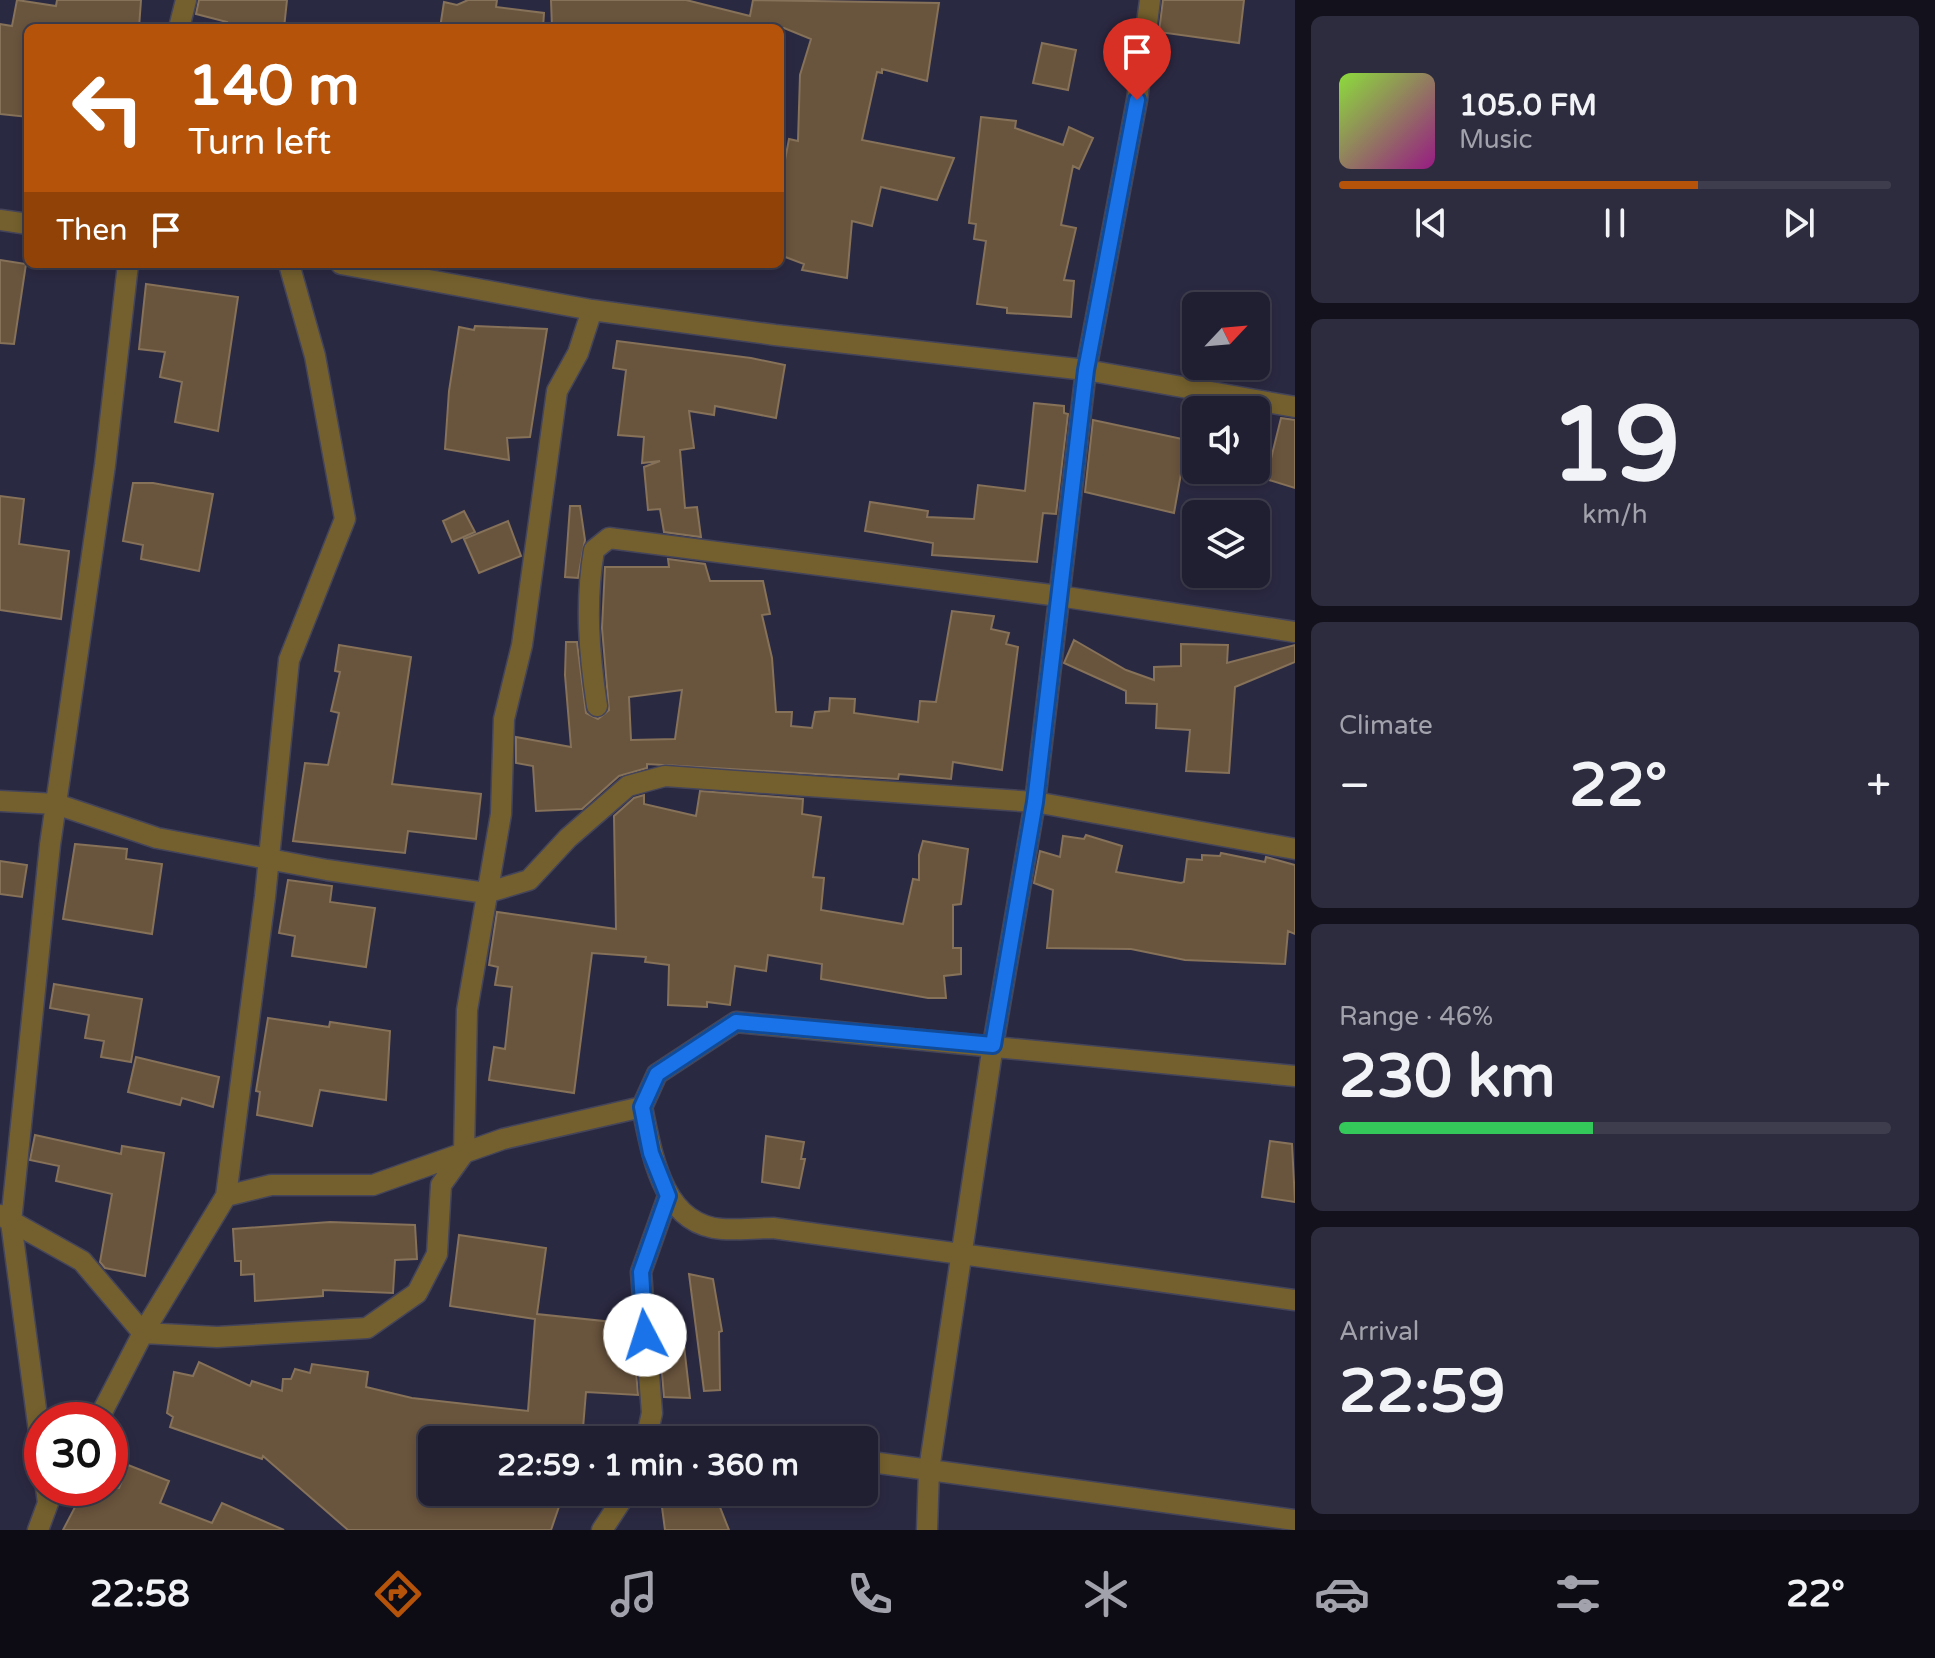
<!DOCTYPE html>
<html lang="en">
<head>
<meta charset="utf-8">
<style>
  :root { --surface:#201f32; --page:#2d2c3e; --text:#f1f3f6; --muted:#a2a2ac; --line:#3d3d4d; --accent:#b45309 }
  body { margin:0; font-family:"Varela Round",sans-serif; background:var(--page); color:var(--text); height:100vh; display:flex; flex-direction:column; font-size:30px; white-space:nowrap }
  * { box-sizing:border-box; margin:0 }
  p { font-size:26px; color:var(--muted) }
  .icon { flex:none; width:44px; height:44px; fill:none; stroke:currentColor; stroke-width:2; stroke-linecap:round; stroke-linejoin:round }
  .map { position:relative; flex:1; overflow:hidden }
  .sheet { display:flex; flex-direction:column; gap:16px; padding:16px; background:#12111c; width:640px }
  .sheet>* { flex:none }
  .hud { position:absolute; left:24px; top:24px; width:760px; height:244px; border-radius:12px; box-shadow:0 4px 12px #0003,0 0 0 2px var(--line); background:#b45309; color:#fff; overflow:hidden }
  .needle { width:52px; rotate:64deg }
  .fabs { position:absolute; left:1182px; top:292px; display:grid; gap:16px }
  .fabs a { display:grid; place-items:center; width:88px; height:88px; border-radius:12px; background:var(--surface); box-shadow:0 4px 12px #0003,0 0 0 2px var(--line); font-size:40px }
  .speed { position:absolute; left:24px; top:1402px; display:flex; gap:16px; font-size:40px; font-weight:700; text-align:center }
  .speed>* { display:grid; place-content:center; width:104px; height:104px; border-radius:50%; background:var(--surface); box-shadow:0 4px 12px #0003,0 0 0 2px var(--line); line-height:1 }
  .speed .limit { border:12px solid #d22; background:#fff; color:#111 }
  .pin { position:absolute; display:grid; place-items:center; width:68px; height:68px; color:#fff; margin:-82px -34px; border-radius:50% 50% 50% 0; rotate:-45deg; box-shadow:0 0 8px #0007 }
  .pin .icon { rotate:45deg }
  .me { position:absolute; width:88px; margin:-44px; rotate:355deg; stroke-linejoin:round; filter:drop-shadow(0 0 6px #0008) }
  .turn { display:flex; align-items:center; gap:28px; height:168px; padding:0 32px; font-size:36px }
  .turn .icon { width:104px; height:104px; stroke-width:2.5 }
  .turn b { display:block; font-size:56px; line-height:68px }
  .then { display:flex; align-items:center; height:76px; padding:0 32px; background:#0003; gap:16px; font-size:30px }
  .big { font-size:60px; font-weight:700; line-height:1.1 }
  .sheet .tile { flex:1; display:flex; flex-direction:column; justify-content:center; gap:12px; min-width:0; padding:0 28px; border-radius:12px; background:var(--page) }
  .sheet .dial { align-items:center; gap:0 }
  .dial b { font-size:104px; line-height:1 }
  .song { display:flex; align-items:center; gap:24px }
  .cover { width:96px; height:96px; border-radius:12px; background:linear-gradient(135deg,hsl(90 70% 55%),hsl(310 70% 35%)) }
  .played { height:8px; border-radius:4px; background:linear-gradient(90deg,var(--accent) 65%,var(--line) 65%) }
  .keys { display:flex; justify-content:space-around; direction:ltr }
  .heat { display:flex; justify-content:space-between; align-items:center; font-size:44px; direction:ltr }
  .charge { height:12px; border-radius:6px; background:linear-gradient(90deg,#34c759 46%,var(--line) 0) }
  .trip { position:absolute; left:418px; top:1426px; width:460px; height:80px; border-radius:12px; background:var(--surface); box-shadow:0 4px 12px #0003,0 0 0 2px var(--line); font-weight:700; line-height:80px; text-align:center }
  .tabs { display:flex; height:128px; justify-content:space-around; align-items:center; background:#0d0c14; color:var(--muted) }
  .tabs .icon { width:56px; height:56px }
  .tabs .active { color:var(--accent) }
  .tabs b { font-size:36px; color:var(--text) }
  main { display:flex; flex:1; min-height:0 }
  .map>svg:first-child { display:block }
  .building { fill:#69543d; stroke:#867159; stroke-width:2; fill-rule:evenodd }
  .lines { fill:none; stroke-linecap:round; stroke-linejoin:round }
  .minor-casing { stroke:#44445b; stroke-width:23 }
  .minor { stroke:#74602e; stroke-width:20 }
  .route-casing { stroke:#114b97; stroke-width:20 }
  .route { stroke:#1a73e8; stroke-width:14 }
</style>
</head>
<body>
<main>
<div class="map">
<svg width="1295" height="1530" viewBox="0 0 1295 1530">
  <rect width="100%" height="100%" fill="#2a2942"/>
  <path class="building" d="M17,0L56,6L57,0H141L139,28H25L28,29V117L0,114V24L12,26Z
    M199,0H287L284,28H226L227,22L196,14Z
    M468,0H497L496,7L544,13L543,28H440L444,2L457,5Z
    M551,0H686L750,16L753,0L939,3L927,81L882,69V73L877,72L862,140L954,158L937,200L881,187L872,226L852,221L847,278L802,270L804,264L780,255V186L789,139L798,141L800,75L811,39L784,28H552Z
    M1163,0H1244L1239,43L1159,32Z
    M1042,43L1076,50L1068,90L1033,83Z
    M981,117L1016,121L1015,128L1063,145L1069,127L1093,138L1079,169L1073,166L1061,225L1076,228L1064,280L1074,281L1071,317L1007,313V308L977,304L986,241L974,239L976,224L969,223Z
    M0,260L26,264L14,344L0,343Z
    M146,284L238,297L218,431L175,422L182,382L160,377L165,352L139,349Z
    M475,326L547,329L530,437L507,438L509,460L445,449L449,391L459,327L474,330Z
    M617,341L751,358L785,365L776,418L715,406L714,415L689,411L694,448L680,450L685,508L697,507L701,537L664,532L660,509L648,510L644,467L660,461L642,463L644,437L618,435L626,370L613,368Z
    M1034,403L1064,406V413L1068,414L1056,514L1043,513L1037,562L932,555L933,543L865,531L870,502L928,511L927,517L974,519L978,485L1025,491Z
    M1281,418L1295,420V488L1266,479Z
    M1093,420L1187,440L1174,513L1085,492Z
    M133,483H153L213,494L199,571L141,559L143,545L123,541Z
    M0,496L24,499L19,544L69,551L61,619L0,610Z
    M570,506H580L585,540L578,578L565,577Z
    M464,511L475,532L452,542L443,521Z
    M508,521L521,556L479,573L464,539Z
    M668,559L705,564L710,581H763L770,614L762,615L772,658L776,712H792L791,726L812,728L815,712L829,711L830,698L855,699L854,713L918,722L920,701L936,702L952,611L994,616L991,629L1009,633L1006,644L1018,647L1002,770L953,762L951,779L899,774L898,779L647,764V768L619,776L582,809L536,811L533,766L516,763V737L571,747L565,675L566,642H577L586,713L598,719L609,710L602,628L605,567H669ZM682,690L675,739L631,740L629,697Z
    M1074,640L1126,670L1154,680V667L1181,666V644L1228,645L1227,663L1295,645V662L1235,687L1229,773L1186,771L1190,730L1156,728L1157,704L1126,703V691L1064,663Z
    M339,645L411,657L392,784L481,794L476,839L408,831L405,853L293,841L305,763L328,765L339,713L331,711L340,672L335,671Z
    M700,791L803,799L802,814L821,817L813,877L824,878L821,910L903,924L913,879L919,880V855L923,841L968,849L961,904L953,905V948H961V974L944,976L946,998H928L821,979L822,964L768,955L766,971L735,966L730,1005L707,1002V1007L668,1005L669,965L645,962L646,957L592,953L574,1093L489,1080L494,1047L505,1049L512,987L495,985L498,967L489,965L497,912L616,929L614,816L634,798L644,795V804L696,816Z
    M1086,835L1122,846L1116,872L1181,883L1184,882L1187,859L1202,860V855L1220,856L1221,853L1265,862L1266,857L1295,865V934L1288,931L1285,964L1185,960L1131,949L1047,948L1053,890L1034,883L1040,851L1060,857L1063,836L1084,839Z
    M75,844L127,849L126,859L162,864L152,934L63,919Z
    M0,861L27,865L22,897L0,894Z
    M288,880L332,886L330,902L375,908L366,967L292,956L295,936L279,933Z
    M54,984L142,999L131,1062L101,1057L104,1041L85,1038L89,1015L50,1008Z
    M268,1018L329,1027L330,1022L390,1031L386,1100L320,1090L312,1126L257,1115L260,1092L256,1091Z
    M136,1057L219,1077L213,1107L182,1098L180,1105L128,1092Z
    M35,1135L121,1154L122,1146L164,1153L145,1276L105,1268L100,1262L112,1194L56,1181L59,1166L30,1160Z
    M766,1136L804,1142L801,1159H805L799,1188L762,1182Z
    M1270,1141L1292,1144L1295,1202L1262,1197Z
    M330,1222L415,1225L417,1259L395,1260L393,1293L323,1290V1296L255,1301L254,1274L241,1275V1261H235L233,1229Z
    M459,1235L546,1248L537,1314L632,1324L638,1395L586,1392L582,1440H432V1492H564L551,1530H348L263,1456L262,1459L170,1427L173,1417L167,1413L174,1372L193,1376L199,1362L250,1386L252,1381L282,1391L283,1379H291L295,1369L310,1373L312,1364L368,1372L366,1387L412,1398L528,1411L535,1319L450,1306Z
    M689,1274L713,1279L722,1331L719,1332L720,1390L704,1391Z
    M659,1337H683L690,1398L664,1397Z
    M128,1465L169,1481L160,1503L212,1523L222,1503L284,1530H63L85,1488H119Z
    M660,1492H714L729,1530H665Z"/>
  <g class="lines">
    <g class="minor-casing">
      <path id="minor" d="M179,28L186,0
        M0,220L28,224
        M341,264L592,310L775,335L1086,370L1295,407
        M597,706C589,653 585,603 594,550L609,538L1059,596L1295,632
        M0,801L56,804L157,838L327,870L486,893L529,880L568,838L628,786L665,776L1035,802L1295,849
        M642,1107C652,1154 662,1225 722,1229C739,1230 756,1228 773,1228L1295,1300
        M226,1196L265,897L289,660L345,519L315,356L289,264
        M0,1215L82,1261L143,1333L217,1337L367,1328L417,1293L437,1254L441,1185L464,1153L467,1010L501,814L504,719L522,645L557,391L578,353L592,310
        M98,1420L143,1333L226,1196L271,1185H373L503,1139L642,1107L657,1074L736,1022L1295,1076
        M646,1440L652,1413L641,1272L668,1196
        M42,1454L11,1222L50,845L105,465L128,264
        M864,1461L1295,1520
        M38,1530L48,1503L46,1488
        M602,1530L627,1492
        M927,1530L929,1470L993,1045L1035,802L1086,370L1137,100L1150,0"/>
    </g>
    <use href="#minor" class="minor"/>
  </g>
  <g class="lines">
    <g class="route-casing">
      <path id="route" d="M645,1335L641,1272L668,1196L651,1153L642,1107L657,1074L736,1022L993,1045L1035,802L1086,370L1137,100"/>
    </g>
    <use href="#route" class="route"/>
  </g>
</svg>
<div class="fabs">
<a><svg class="needle" viewBox="-14 -14 28 28"><path d="M0-13l5 13h-10z" fill="#e53935"/><path d="M0 13l5-13h-10z" fill="#a2a2ac"/></svg></a>
<a><svg class="icon" aria-label="sound" viewBox="0 0 24 24"><path d="M4 9h4l5-4v14l-5-4H4zM17 9q2 3 0 6"/></svg></a>
<a><svg class="icon" aria-label="layers" viewBox="0 0 24 24"><path d="M12 4l9 5-9 5-9-5zM3 14l9 5 9-5"/></svg></a>
</div>
<div class="speed"><div class="limit">30</div></div>
<div class="pin" style="left:1137px;top:100px;background:#d93025"><svg class="icon" aria-label="arrive" viewBox="0 0 24 24"><path d="M6 21V4h12l-3 4 3 4H6"/></svg></div>
<svg class="me" style="left:645px;top:1335px" viewBox="-20 -20 40 40"><circle r="19" fill="#fff"/><path d="M0-13L10 11 0 6-10 11z" fill="#1a73e8"/></svg>
<div class="trip">22:59 · 1 min · 360 m</div>
<div class="hud">
<div class="turn"><svg class="icon" aria-label="left" viewBox="0 0 24 24"><path d="M17 20v-9H6M10 6l-5 5 5 5"/></svg><div><b>140 m</b>Turn left</div></div>
<div class="then">Then<svg class="icon" aria-label="arrive" viewBox="0 0 24 24"><path d="M6 21V4h12l-3 4 3 4H6"/></svg></div>
</div>
</div>
<section class="sheet">
<div class="tile">
<div class="song"><i class="cover"></i><div><b>105.0 FM</b><p>Music</p></div></div>
<div class="played"></div>
<div class="keys"><svg class="icon" aria-label="previous" viewBox="0 0 24 24"><path d="M18 5L8 12l10 7zM5 5v14"/></svg><svg class="icon" aria-label="pause" viewBox="0 0 24 24"><path d="M8 5v14M16 5v14"/></svg><svg class="icon" aria-label="next" viewBox="0 0 24 24"><path d="M6 5l10 7-10 7zM19 5v14"/></svg></div>
</div>
<div class="tile dial"><b>19</b><p>km/h</p></div>
<div class="tile"><p>Climate</p>
<div class="heat"><a>−</a><b class="big">22°</b><a>+</a></div>
</div>
<div class="tile"><p>Range · 46%</p><b class="big">230 km</b><div class="charge"></div></div>
<div class="tile"><p>Arrival</p><b class="big">22:59</b></div>
</section>
</main>
<nav class="tabs">
<b>22:58</b>
<svg class="icon active" aria-label="directions" viewBox="0 0 24 24"><path d="M12 3l9 9-9 9-9-9zM9 14v-3h6M13 9l2 2-2 2"/></svg>
<svg class="icon" aria-label="music" viewBox="0 0 24 24"><path d="M9 18V5l10-2v13"/><circle cx="6" cy="18" r="3"/><circle cx="16" cy="16" r="3"/></svg>
<svg class="icon" aria-label="phone" viewBox="0 0 24 24"><path d="M5 4h4l2 5-3 2q2 4 5 5l2-3 5 2v4C11 20 4 13 5 4z"/></svg>
<svg class="icon" aria-label="climate" viewBox="0 0 24 24"><path d="M12 3v18M4 7l16 10M4 17L20 7"/></svg>
<svg class="icon" aria-label="car" viewBox="0 0 24 24"><path d="M5 17H2v-5l4-1 3-4h7l3 4 3 1v5h-3M9 17h6M6 11h13"/><circle cx="7" cy="17" r="2"/><circle cx="17" cy="17" r="2"/></svg>
<svg class="icon" aria-label="filters" viewBox="0 0 24 24"><path d="M4 7h16M4 17h16"/><circle cx="9" cy="7" r="2"/><circle cx="15" cy="17" r="2"/></svg>
<b>22°</b>
</nav>
</body>
</html>
